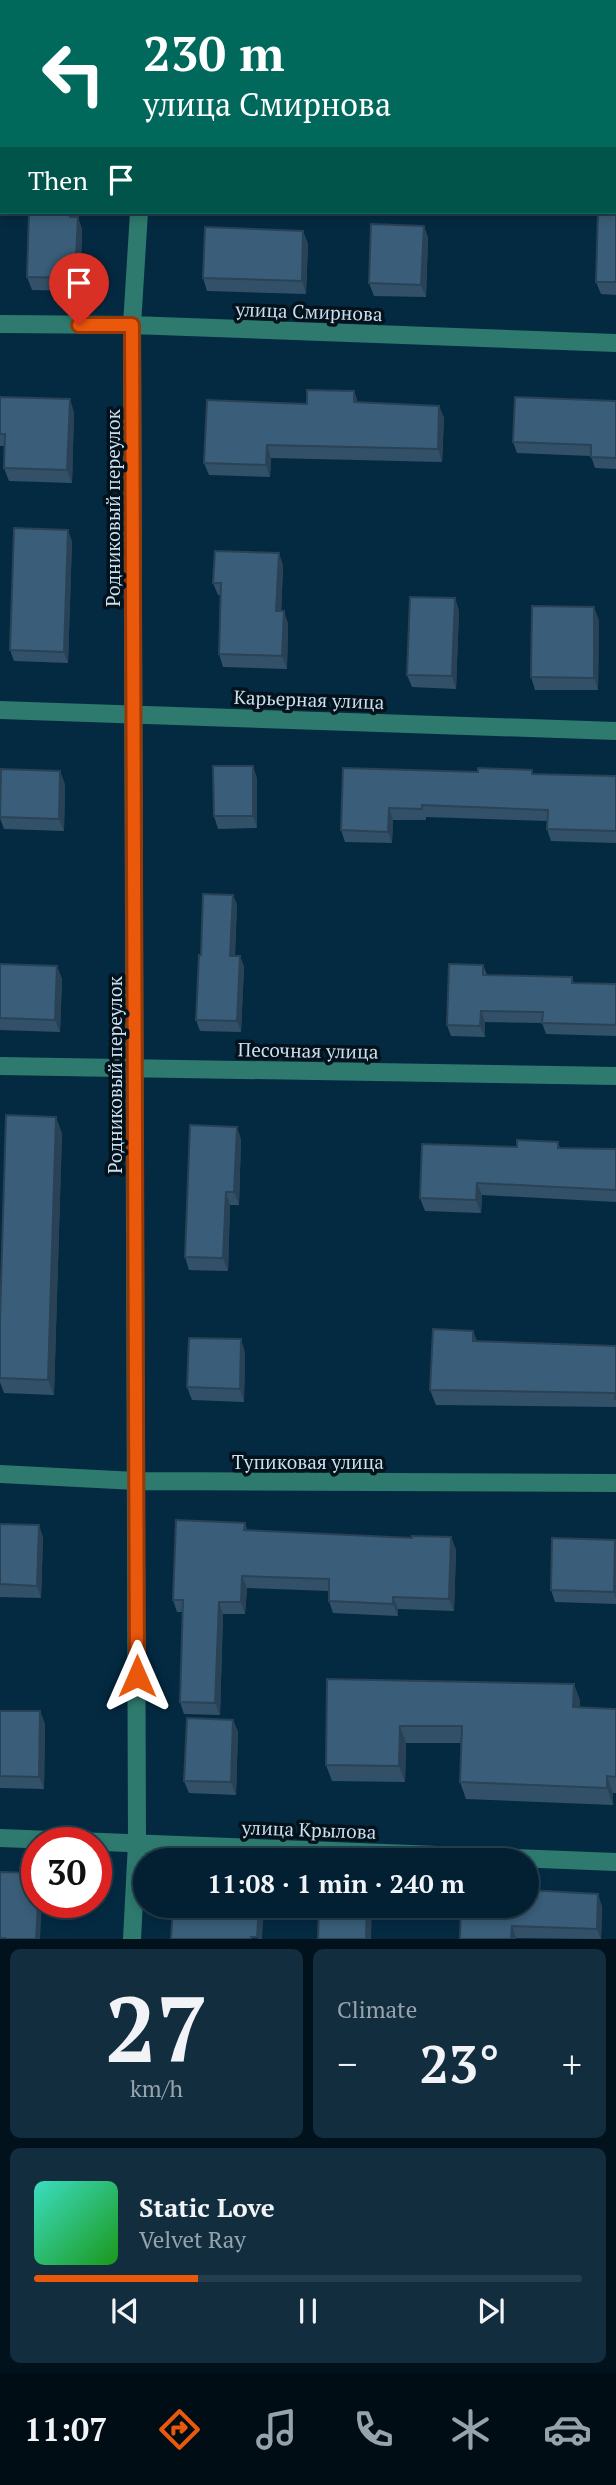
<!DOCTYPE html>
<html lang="en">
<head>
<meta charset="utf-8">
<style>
  :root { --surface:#032032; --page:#112d3e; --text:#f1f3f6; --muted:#97a3ac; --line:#243e4d; --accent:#ea580c }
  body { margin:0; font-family:"PT Serif",serif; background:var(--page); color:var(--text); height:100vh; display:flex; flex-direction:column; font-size:26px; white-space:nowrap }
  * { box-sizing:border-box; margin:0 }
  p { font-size:23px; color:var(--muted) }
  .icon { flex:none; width:38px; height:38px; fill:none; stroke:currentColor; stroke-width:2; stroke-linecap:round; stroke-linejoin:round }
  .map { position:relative; height:1939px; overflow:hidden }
  .side { display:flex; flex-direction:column; gap:10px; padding:10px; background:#02121c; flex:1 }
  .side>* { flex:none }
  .guide { position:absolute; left:0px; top:0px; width:616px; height:214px; box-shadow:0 4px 10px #0003,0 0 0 2px var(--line); background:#00695c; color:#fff; overflow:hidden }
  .speed { position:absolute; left:21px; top:1827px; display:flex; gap:14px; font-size:35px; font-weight:700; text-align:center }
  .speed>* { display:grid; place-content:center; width:91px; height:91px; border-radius:50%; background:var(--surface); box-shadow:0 4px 10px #0003,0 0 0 2px var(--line); line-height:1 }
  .speed .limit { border:10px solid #d22; background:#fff; color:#111 }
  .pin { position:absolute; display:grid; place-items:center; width:60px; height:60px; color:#fff; margin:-72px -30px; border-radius:50% 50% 50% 0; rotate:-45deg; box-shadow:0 0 7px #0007 }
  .pin .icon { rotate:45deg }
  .me { position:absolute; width:77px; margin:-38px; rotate:0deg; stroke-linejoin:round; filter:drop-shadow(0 0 5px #0008) }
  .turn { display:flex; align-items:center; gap:24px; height:147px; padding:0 28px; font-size:32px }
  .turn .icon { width:91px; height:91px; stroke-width:2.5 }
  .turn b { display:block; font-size:49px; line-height:60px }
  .then { display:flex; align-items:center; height:66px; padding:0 28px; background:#0003; gap:14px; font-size:26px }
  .big { font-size:52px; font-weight:800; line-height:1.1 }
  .side .widget { flex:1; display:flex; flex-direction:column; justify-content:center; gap:10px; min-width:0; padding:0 24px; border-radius:10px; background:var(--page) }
  .side .dial { align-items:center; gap:0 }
  .dial b { font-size:91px; line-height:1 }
  .song { display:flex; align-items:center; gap:21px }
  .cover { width:84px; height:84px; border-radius:10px; background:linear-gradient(135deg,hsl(170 70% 55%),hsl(120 70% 35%)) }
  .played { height:7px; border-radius:4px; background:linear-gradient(90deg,var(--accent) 30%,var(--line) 30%) }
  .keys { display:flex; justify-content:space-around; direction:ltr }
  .heat { display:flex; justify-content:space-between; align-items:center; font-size:38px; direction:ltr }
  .side .tiles { flex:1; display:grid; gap:10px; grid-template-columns:1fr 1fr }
  .widget:last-child { grid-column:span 2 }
  .trip { position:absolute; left:133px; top:1848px; width:406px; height:70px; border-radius:35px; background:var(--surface); box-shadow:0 4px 10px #0003,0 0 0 2px var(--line); font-weight:800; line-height:70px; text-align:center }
  .tabs { display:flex; height:112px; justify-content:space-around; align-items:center; background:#010d14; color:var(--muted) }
  .tabs .icon { width:49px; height:49px }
  .tabs .on { color:var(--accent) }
  .tabs b { font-size:32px; color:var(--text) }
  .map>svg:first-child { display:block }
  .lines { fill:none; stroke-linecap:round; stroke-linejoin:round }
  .minor { stroke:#2e7a6e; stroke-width:18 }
  .wall { fill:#325168 }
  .shaded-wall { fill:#294255 }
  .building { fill:#3a5e79; stroke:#294255; stroke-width:2 }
  .route-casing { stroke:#983908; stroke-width:18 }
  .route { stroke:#ea580c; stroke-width:12 }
  .labels { text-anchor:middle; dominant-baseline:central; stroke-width:7; stroke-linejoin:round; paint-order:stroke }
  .street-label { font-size:19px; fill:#ccdfef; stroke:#04121c }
</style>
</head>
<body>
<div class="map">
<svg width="616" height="1939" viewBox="0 0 616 1939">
  <rect width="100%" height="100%" fill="#042a42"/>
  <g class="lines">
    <path class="minor" d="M151,2V0
      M0,324L132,325L616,343
      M0,710L616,731
      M0,1066L616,1076
      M0,1474L136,1481L616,1483
      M0,1838L616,1862
      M132,1939L137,1843L132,325L139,212"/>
  </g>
  <path class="wall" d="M614,31H616V98H614Z
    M29,212H75V217H78L82,230L80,291L32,290L27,277Z
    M616,213V295L601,294L596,282Z
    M424,226L428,238L426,297L374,296L369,283Z
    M303,231L308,244L306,294L207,291L203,278Z
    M354,391L358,403L439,406L444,418L442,462L271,458L270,477L209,475L204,463L307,404Z
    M0,397L74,412L72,483L9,481L4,468L5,446H0Z
    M616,401V469L595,468L591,456L517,453L513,442Z
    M72,541L68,663L14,661L10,650Z
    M279,553L283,566L281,611H284L288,624L287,669L223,667L219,654L220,595H218L213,583Z
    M455,598L459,611L456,689L412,687L407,675Z
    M599,620L598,690H535L531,677Z
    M253,766L257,779V828L218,829L214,816Z
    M343,768L478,772L532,770L533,774L616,776V843L551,841L547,829V821L426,817V820H393L392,843L345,842L341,830Z
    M65,784L64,831L4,829L0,818V797Z
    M233,895L237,905L235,956H240L244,967L241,1032L200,1031L196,1020L201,955Z
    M0,964L57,966L62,979L60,1032L0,1030Z
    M483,965L487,975L572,977L574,983L616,984V1036L546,1034L542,1023L485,1022V1037L451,1036L447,1025Z
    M62,1133L54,1395L4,1393L0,1382V1319Z
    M241,1139L239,1205H230L228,1271L189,1270L185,1257Z
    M558,1142L560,1148L616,1149V1202L482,1195L481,1213L425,1211L420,1198L517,1147Z
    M473,1331L477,1342L616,1346V1407L436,1405L430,1390Z
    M245,1352L244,1402L192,1400L187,1387Z
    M245,1523L247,1530L412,1538L451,1537L456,1550L454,1611L398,1609V1616L333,1613L329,1601V1591L247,1588L245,1614H223L220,1715L184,1714L180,1702L183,1612H177L173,1600Z
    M0,1524L43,1537L41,1598L0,1597Z
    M616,1542V1604L555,1602L551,1590Z
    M327,1679L574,1684L580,1701V1707L616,1709V1793H613V1805L466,1799L460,1782L461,1743H406L405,1782L332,1781L326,1765Z
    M0,1711H40L45,1724L44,1789L0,1788Z
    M233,1720L238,1732L236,1795L189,1793L184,1781Z
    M602,1906L601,1939L516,1938V1939H460Z"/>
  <path class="shaded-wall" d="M70,212H75V230L70,217Z
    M78,217L82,230L80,291L75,278Z
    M424,226L428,238L426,297L421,285Z
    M303,231L308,244L306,294L302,281Z
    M354,391L358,404L354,402Z
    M70,399L74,412L72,483L67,470Z
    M439,406L444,418L442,462L438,449Z
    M267,445L271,458L270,477L266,465Z
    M68,530L72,541L68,663L64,652Z
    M279,553L283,566L281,623L276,611Z
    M455,598L459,611L456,689L452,676Z
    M594,607L599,620L598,690L594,678Z
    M284,611L288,624L287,669L282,656Z
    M253,766L257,779V828L253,816Z
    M60,771L65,784L64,831L59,819Z
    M389,808L393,820L392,843L388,832Z
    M233,895L237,905L234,967L230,956Z
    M240,956L244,967L241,1032L237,1021Z
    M57,966L62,979L60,1032L55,1020Z
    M481,1011L485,1022V1037L480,1026Z
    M56,1117L62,1133L54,1395L48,1380Z
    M237,1127L241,1139L239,1205L234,1192Z
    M477,1183L482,1195L481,1213L476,1200Z
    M226,1192L230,1205L228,1271L223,1258Z
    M473,1331L479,1345L473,1341Z
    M241,1339L245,1352L244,1402L240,1389Z
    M39,1525L43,1537L41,1598L37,1586Z
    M451,1537L456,1550L454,1611L449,1599Z
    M615,1540L616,1542V1598L614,1592Z
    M242,1576L247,1588L245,1614L241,1602Z
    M393,1597L398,1609V1616L393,1604Z
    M219,1602L223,1614L220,1715L215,1703Z
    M574,1684L580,1701L579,1724L573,1707Z
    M40,1711L45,1724L44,1789L39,1777Z
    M233,1720L238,1732L236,1795L231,1782Z
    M400,1726L406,1743L405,1782L399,1766Z
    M607,1776L613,1793V1805L607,1788Z
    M598,1894L602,1906L601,1939L597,1929Z
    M38,1902H42L40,1939H36Z
    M259,1906H264L262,1939H258L257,1937Z
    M367,1906H372L371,1939H366Z
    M512,1926L516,1938V1939H511Z"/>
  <path class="building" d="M614,31H616V86H614Z
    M29,212H70V217H78L75,278L27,277Z
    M598,212L616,213V282H596Z
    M371,224L424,226L421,285L369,283Z
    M205,227L303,231L302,281L203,278Z
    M307,390L354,391V402L439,406L438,449L267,445L266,465L204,463L207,400L307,404Z
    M0,397L70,399L67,470L4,468L5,434H0Z
    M515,397L616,401V458L591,457V445L513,442Z
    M14,528L68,530L64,652L10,650Z
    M215,551L279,553L276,611H284L282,656L219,654L221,583H213Z
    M410,597L455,598L452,676L407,675Z
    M532,606L594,607V678L531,677Z
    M213,766H253V816H214Z
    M343,768L478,772V768L532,770V774L616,776V831L547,829L548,810L422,805V809L389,808L388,832L341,830Z
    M1,769L60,771L59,819L0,817Z
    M203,894L233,895L230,956H240L237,1021L196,1020L199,955H201Z
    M0,964L57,966L55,1020L0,1018Z
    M449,964L483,965V975L572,977V983L616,984V1025L542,1023L543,1012L481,1011L480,1026L447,1025Z
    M6,1115L56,1117L48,1380L0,1378V1319Z
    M190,1125L237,1127L234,1192H226L223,1258L185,1257Z
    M517,1140L558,1142V1148L616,1149V1190L477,1183L476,1200L420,1198L422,1144L517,1147Z
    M433,1329L473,1331V1341L616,1346V1399H615V1393L430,1390Z
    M189,1338L241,1339L240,1389L187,1387Z
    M176,1520L245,1523L244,1530L412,1538V1536L451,1537L449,1599L393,1597V1604L329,1601V1579L242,1576L241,1602H219L215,1703L180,1702L183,1600H173Z
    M0,1524L39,1525L37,1586L0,1584Z
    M552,1538L615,1540L614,1592L551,1590Z
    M327,1679L574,1684L573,1707L616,1709V1777L607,1776V1788L460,1782L462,1726H400L399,1766L326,1765Z
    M0,1711H40L39,1777L0,1776Z
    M187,1718L233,1720L231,1782L184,1781Z
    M0,1872L37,1873L38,1902L36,1939H5V1938H0Z
    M527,1890L598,1894L597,1929L512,1926L511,1939H460L461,1906H527Z
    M173,1906H259L257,1937H251V1939H171Z
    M319,1906H367L366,1939H318Z"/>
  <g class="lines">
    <g class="route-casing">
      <path id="route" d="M79,325H132L137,1676"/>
    </g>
    <use href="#route" class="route"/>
  </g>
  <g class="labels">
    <g class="street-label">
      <text transform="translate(309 311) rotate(2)">улица Смирнова</text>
      <text transform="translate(112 508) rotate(-90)">Родниковый переулок</text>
      <text transform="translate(309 699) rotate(2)">Карьерная улица</text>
      <text transform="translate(308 1050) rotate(1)">Песочная улица</text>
      <text transform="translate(114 1075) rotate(-90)">Родниковый переулок</text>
      <text x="308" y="1461">Тупиковая улица</text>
      <text transform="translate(309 1829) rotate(2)">улица Крылова</text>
    </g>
  </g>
</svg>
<div class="speed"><div class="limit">30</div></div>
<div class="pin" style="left:79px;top:325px;background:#d93025"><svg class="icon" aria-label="arrive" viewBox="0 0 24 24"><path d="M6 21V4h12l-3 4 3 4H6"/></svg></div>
<svg class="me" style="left:137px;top:1676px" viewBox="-20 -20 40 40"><path d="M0-17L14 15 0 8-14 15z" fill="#ea580c" stroke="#fff" stroke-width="4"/></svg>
<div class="trip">11:08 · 1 min · 240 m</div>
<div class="guide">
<div class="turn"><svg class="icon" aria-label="left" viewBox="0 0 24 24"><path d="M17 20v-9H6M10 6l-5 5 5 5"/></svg><div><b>230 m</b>улица Смирнова</div></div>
<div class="then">Then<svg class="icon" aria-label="arrive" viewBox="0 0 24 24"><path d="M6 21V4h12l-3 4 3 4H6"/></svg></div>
</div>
</div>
<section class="side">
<div class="tiles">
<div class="widget dial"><b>27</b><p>km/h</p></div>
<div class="widget"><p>Climate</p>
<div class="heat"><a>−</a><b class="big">23°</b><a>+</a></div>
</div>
<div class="widget">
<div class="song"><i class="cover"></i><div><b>Static Love</b><p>Velvet Ray</p></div></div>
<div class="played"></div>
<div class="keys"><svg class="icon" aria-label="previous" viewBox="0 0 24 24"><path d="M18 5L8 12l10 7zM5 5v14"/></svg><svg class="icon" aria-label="pause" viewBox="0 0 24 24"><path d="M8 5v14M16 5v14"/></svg><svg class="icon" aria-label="next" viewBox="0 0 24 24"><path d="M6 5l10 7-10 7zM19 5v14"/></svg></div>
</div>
</div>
</section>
<nav class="tabs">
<b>11:07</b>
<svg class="icon on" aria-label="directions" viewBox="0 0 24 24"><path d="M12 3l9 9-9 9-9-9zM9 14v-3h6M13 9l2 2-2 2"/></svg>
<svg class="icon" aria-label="music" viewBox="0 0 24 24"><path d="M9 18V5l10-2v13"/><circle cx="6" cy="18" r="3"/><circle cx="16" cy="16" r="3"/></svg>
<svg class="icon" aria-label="phone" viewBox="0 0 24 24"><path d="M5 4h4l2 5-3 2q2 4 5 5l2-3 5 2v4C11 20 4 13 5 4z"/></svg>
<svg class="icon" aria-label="climate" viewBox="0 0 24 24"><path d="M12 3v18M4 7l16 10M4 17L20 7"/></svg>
<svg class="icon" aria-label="car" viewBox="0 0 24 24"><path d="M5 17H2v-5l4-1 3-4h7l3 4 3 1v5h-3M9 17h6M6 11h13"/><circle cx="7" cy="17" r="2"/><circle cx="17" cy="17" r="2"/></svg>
</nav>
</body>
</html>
